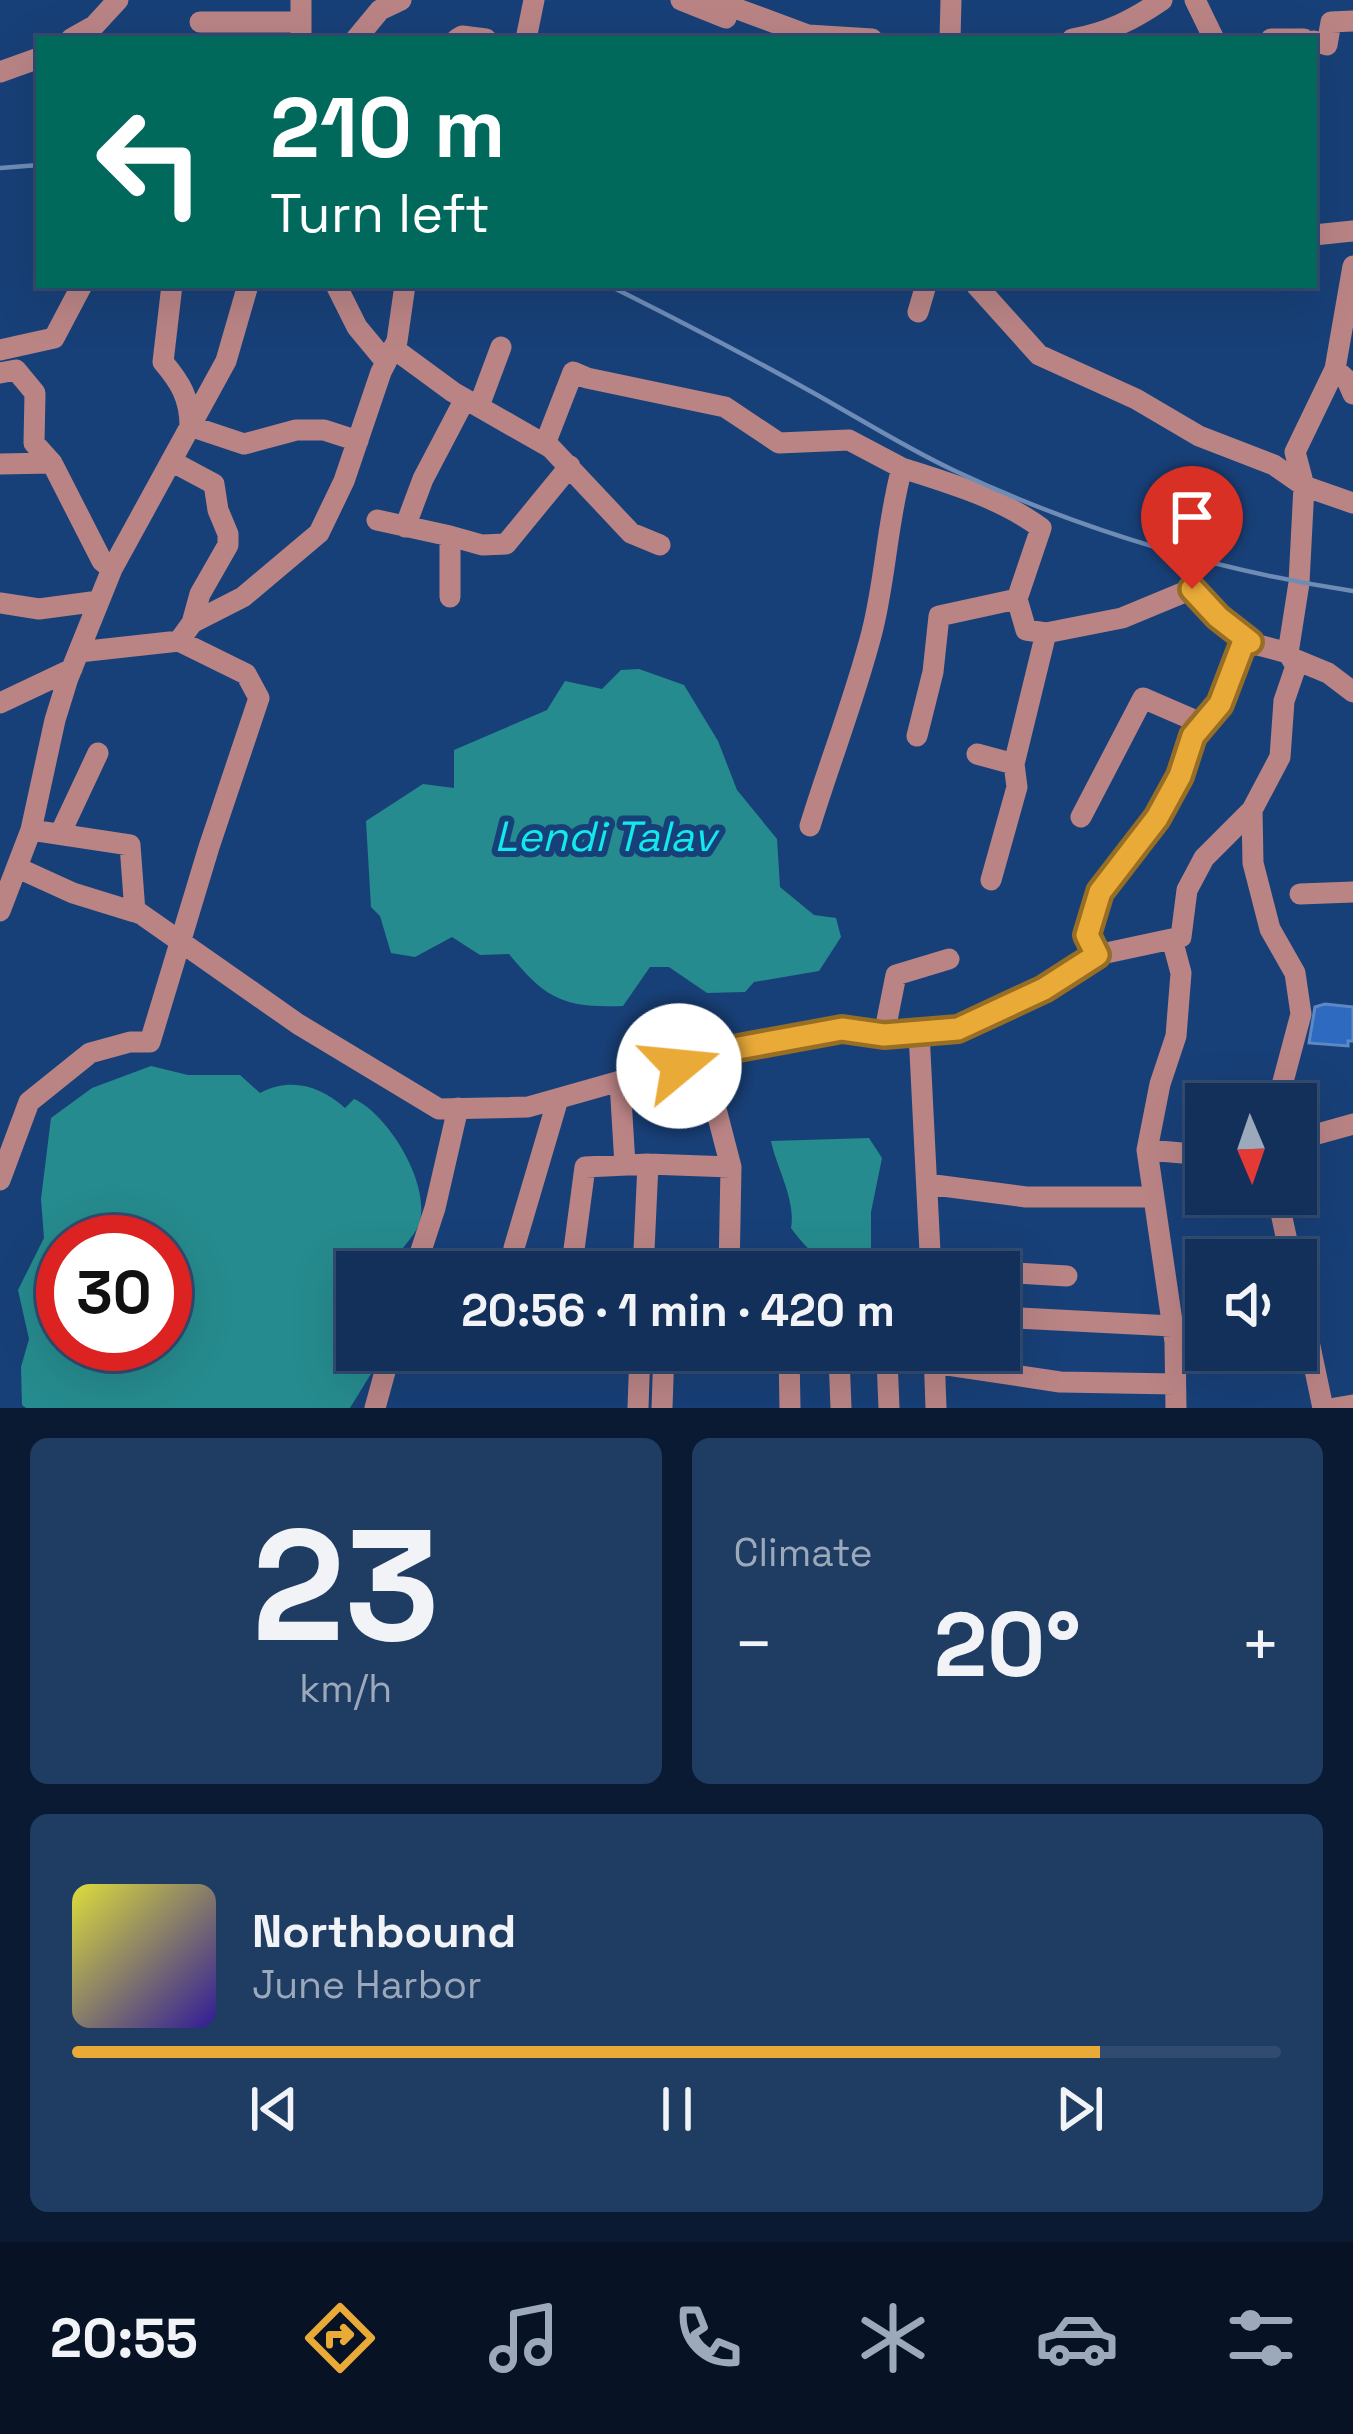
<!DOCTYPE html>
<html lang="en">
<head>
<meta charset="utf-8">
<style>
  :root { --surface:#12305a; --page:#1f3c63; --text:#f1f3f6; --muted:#9ca9bb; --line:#314b70; --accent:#eaaa38 }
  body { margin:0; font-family:"Space Grotesk",sans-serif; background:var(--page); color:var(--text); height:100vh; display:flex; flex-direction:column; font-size:45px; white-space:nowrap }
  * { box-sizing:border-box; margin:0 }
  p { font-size:39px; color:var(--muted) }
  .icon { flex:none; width:66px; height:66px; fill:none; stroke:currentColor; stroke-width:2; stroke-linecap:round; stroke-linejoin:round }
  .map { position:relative; height:1408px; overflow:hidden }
  .side { display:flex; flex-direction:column; gap:30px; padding:30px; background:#0a1a32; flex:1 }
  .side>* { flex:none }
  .banner { position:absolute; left:36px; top:36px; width:1281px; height:252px; border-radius:0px; box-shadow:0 12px 48px #0002,0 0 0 3px var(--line); background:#00695c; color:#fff; overflow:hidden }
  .needle { width:78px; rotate:178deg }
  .buttons { position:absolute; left:1185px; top:1083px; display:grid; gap:24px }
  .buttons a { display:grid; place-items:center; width:132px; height:132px; border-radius:0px; background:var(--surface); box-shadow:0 12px 48px #0002,0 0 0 3px var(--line); font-size:60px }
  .speed { position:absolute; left:36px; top:1215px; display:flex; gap:24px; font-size:60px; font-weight:700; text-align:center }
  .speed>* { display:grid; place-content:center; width:156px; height:156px; border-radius:50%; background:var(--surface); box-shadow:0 12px 48px #0002,0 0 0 3px var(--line); line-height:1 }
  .speed .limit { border:18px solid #d22; background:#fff; color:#111 }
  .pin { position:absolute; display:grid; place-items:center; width:102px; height:102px; color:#fff; margin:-123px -51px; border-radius:50% 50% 50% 0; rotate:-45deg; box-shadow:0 0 12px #0007 }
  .pin .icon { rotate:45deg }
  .me { position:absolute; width:132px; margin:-66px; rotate:73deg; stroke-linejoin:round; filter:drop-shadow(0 0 9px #0008) }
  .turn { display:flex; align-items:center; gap:42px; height:252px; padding:0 36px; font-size:54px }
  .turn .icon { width:156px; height:156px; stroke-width:2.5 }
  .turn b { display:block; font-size:84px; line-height:102px }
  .big { font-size:90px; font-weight:700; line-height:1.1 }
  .side .tile { flex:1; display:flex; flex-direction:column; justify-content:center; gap:18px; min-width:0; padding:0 42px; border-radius:18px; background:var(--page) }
  .side .dial { align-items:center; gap:0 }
  .dial b { font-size:156px; line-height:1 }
  .song { display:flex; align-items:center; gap:36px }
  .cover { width:144px; height:144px; border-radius:18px; background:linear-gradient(135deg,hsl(60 70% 55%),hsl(250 70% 35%)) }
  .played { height:12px; border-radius:6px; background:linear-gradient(90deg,var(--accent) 85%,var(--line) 85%) }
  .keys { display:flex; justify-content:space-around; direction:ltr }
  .heat { display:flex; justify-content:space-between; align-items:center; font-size:66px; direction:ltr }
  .side .tiles { flex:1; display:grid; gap:30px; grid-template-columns:1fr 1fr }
  .tile:last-child { grid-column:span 2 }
  .trip { position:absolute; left:336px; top:1251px; width:684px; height:120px; border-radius:0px; background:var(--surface); box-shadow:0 12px 48px #0002,0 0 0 3px var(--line); font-weight:700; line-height:120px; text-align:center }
  .tab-bar { display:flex; height:192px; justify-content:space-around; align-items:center; background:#071324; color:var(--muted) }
  .tab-bar .icon { width:84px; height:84px }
  .tab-bar .selected { color:var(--accent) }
  .tab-bar b { font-size:54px; color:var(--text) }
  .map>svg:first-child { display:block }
  .water { fill:#268b8e; fill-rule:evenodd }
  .building { fill:#2e6abf; stroke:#5d88c6; stroke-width:3 }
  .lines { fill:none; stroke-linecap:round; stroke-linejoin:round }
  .minor { stroke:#ba8485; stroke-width:21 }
  .rail { stroke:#6e8cb6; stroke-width:4.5 }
  .route-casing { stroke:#986e24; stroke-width:30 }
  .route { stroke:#eaaa38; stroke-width:21 }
  .labels { text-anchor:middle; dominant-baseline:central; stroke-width:12; stroke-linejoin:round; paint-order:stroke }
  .water-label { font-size:42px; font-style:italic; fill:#12e8ed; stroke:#184078 }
</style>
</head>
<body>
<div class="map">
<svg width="1353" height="1408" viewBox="0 0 1353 1408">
  <rect width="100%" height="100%" fill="#184078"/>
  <path class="water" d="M639,669L684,685L718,741L737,790L777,839L780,887L814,915L836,918L841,937L819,971L754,982L745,992L707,993L669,967H650L623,1006C563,1008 546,999 509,954L480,955L452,937L415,957L391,953L380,916L371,907L366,821L423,784L454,788V750L547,710L565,681L602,689L621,670Z
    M151,1066L188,1075H240L260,1093C291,1077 320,1086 345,1108L354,1099C388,1114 432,1185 419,1224C412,1242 394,1252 391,1272H357V1350H379L377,1364L350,1408H26L22,1405L21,1367L29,1339L18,1290L44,1238L41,1199L51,1118L92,1088ZM63,1242H165V1344H63Z
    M869,1138L882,1158L871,1212V1254L864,1268C827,1269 812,1256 791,1228C796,1200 777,1169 771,1141Z"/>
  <path class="building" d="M1325,1004L1353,1007V1041H1348V1046L1309,1043L1315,1007Z"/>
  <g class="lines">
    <path class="minor" d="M301,0V39
      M681,0L726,18
      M713,0L808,35L872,39
      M1195,0L1214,39
      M200,22H301
      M71,39L94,26L118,0
      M356,39L380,10L401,0
      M457,39L462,36L486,39
      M526,39L534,0
      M950,39L951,0
      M1072,39C1107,33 1133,20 1162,0
      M1271,39H1304
      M1314,41L1327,45L1331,22L1353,21
      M0,72L39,58
      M1314,235L1353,231
      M172,285L163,362C180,382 190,398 190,426L244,444L296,430H324L358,441
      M336,285L357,327L386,362
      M976,285L1039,355L1136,399L1199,436L1274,465L1304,486L1353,503
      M918,312L926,285
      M393,348L453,392L551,448L631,533L660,545
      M0,350L54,338L82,285
      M1335,369L1347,380L1353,394
      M0,373L16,370L35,393L34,443L52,463L102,561L112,569
      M479,406L501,347
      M545,444L573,372L587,378L725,407L779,443L849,440L902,468
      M171,461L214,484L218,510L228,534V545L200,594L192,623
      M0,464L52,463
      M377,520L450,536V597
      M405,527L423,479L465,399
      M450,536L482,545L506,544L570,466
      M0,603L39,609L99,601
      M79,652L179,641L192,623L243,597L319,533L344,481L381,372L397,341L405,285
      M1294,659L1328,673L1353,692
      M0,703L72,669
      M917,736L933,672L939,616L1017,599
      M977,754L1014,764
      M1252,810L1253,863L1270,929L1295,973L1301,1014L1277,1104
      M1081,817L1143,698L1203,724
      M810,826C830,761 855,698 872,632C886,577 887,522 902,468C949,483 1001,498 1041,528L1017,599L1026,630L1046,633
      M31,830L130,845L135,912
      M60,834L98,753
      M18,868L73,893L141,914L298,1024L439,1109L528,1107L733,1049L842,1029L884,1035L958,1029L1044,989L1097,955L1181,937L1187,890L1204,858L1252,810L1280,757L1284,701L1296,666L1288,653L1299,583L1304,486L1295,452L1335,369L1353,266
      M991,880L1017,787L1014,764L1046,633L1122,618L1192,589L1250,642
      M1300,894L1353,892
      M0,911L31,830L55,720L68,678L112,569L226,361L248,285
      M1172,939L1181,973L1176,1036L1160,1084L1147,1150L1175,1342L1176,1408
      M1097,955L1087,935L1100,892L1157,818L1180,776L1193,737L1220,704L1243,641L1288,653
      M919,1032L931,1272
      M884,1035L896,975L949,959
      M620,1082L625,1165
      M1296,1140L1353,1124
      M1147,1150L1206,1155
      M0,1180L29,1102L90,1053L130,1042H150L209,847L259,698L246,674L179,641
      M927,1184L1026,1197H1154
      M1277,1194L1291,1260
      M514,1248L558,1099
      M931,1269L992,1272
      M414,1272L435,1208L458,1108
      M571,1272L585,1167L648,1164L731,1167L703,1059
      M643,1272L648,1164
      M729,1272L731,1167
      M999,1272L1067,1276
      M1296,1280L1323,1408
      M999,1317L1172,1326
      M759,1350L934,1363L1060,1382L1175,1384
      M934,1351L936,1408
      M789,1352L790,1408
      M839,1356L841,1408
      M887,1359L889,1408
      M375,1408L391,1350
      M638,1408L640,1350
      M662,1408L664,1350
      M1335,1408L1353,1405"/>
    <path class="rail" d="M0,168L39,165
      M608,285C676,319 744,354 810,391C857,417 904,447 953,470C1080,530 1215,570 1353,591"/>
  </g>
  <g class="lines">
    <g class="route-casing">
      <path id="route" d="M679,1066L733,1049L842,1029L884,1035L958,1029L1044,989L1097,955L1087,935L1100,892L1157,818L1180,776L1193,736L1220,704L1244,641L1250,642L1218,617L1192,589"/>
    </g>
    <use href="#route" class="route"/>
  </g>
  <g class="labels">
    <g class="water-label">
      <text x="605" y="836">Lendi Talav</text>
    </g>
  </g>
</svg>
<div class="buttons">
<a><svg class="needle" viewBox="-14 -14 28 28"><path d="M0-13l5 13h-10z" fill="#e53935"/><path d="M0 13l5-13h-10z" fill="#9ca9bb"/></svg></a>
<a><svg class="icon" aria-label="sound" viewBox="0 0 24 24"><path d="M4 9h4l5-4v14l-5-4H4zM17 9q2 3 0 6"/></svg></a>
</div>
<div class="speed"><div class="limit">30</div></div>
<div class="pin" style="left:1192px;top:589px;background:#d93025"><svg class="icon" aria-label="arrive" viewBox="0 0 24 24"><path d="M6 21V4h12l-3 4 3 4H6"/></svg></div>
<svg class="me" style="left:679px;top:1066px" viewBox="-20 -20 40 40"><circle r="19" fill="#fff"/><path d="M0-13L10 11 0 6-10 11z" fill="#eaaa38"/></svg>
<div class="trip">20:56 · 1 min · 420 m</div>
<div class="banner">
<div class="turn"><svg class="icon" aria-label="left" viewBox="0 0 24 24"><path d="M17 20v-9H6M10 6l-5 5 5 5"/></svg><div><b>210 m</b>Turn left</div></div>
</div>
</div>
<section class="side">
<div class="tiles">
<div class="tile dial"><b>23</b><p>km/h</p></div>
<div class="tile"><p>Climate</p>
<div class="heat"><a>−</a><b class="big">20°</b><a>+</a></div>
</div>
<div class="tile">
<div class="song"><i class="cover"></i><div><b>Northbound</b><p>June Harbor</p></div></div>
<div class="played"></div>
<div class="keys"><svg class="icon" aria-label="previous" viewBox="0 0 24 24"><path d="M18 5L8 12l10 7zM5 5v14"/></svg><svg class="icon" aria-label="pause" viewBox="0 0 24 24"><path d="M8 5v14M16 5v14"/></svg><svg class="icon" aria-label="next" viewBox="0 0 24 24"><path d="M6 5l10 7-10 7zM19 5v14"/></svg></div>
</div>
</div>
</section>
<nav class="tab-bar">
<b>20:55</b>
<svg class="icon selected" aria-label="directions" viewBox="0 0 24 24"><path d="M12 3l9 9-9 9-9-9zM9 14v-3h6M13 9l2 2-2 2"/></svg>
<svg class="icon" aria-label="music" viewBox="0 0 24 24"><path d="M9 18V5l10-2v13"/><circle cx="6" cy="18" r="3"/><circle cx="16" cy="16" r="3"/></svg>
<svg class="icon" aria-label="phone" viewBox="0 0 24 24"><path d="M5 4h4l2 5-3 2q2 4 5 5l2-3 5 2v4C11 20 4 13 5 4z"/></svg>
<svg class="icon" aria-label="climate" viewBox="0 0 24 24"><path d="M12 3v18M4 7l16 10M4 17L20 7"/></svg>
<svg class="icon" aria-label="car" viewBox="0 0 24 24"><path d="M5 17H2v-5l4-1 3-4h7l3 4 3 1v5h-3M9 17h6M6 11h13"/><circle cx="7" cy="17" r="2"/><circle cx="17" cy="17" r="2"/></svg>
<svg class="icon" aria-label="filters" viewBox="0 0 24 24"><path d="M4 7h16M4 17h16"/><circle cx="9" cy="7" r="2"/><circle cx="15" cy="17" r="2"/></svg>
</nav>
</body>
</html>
